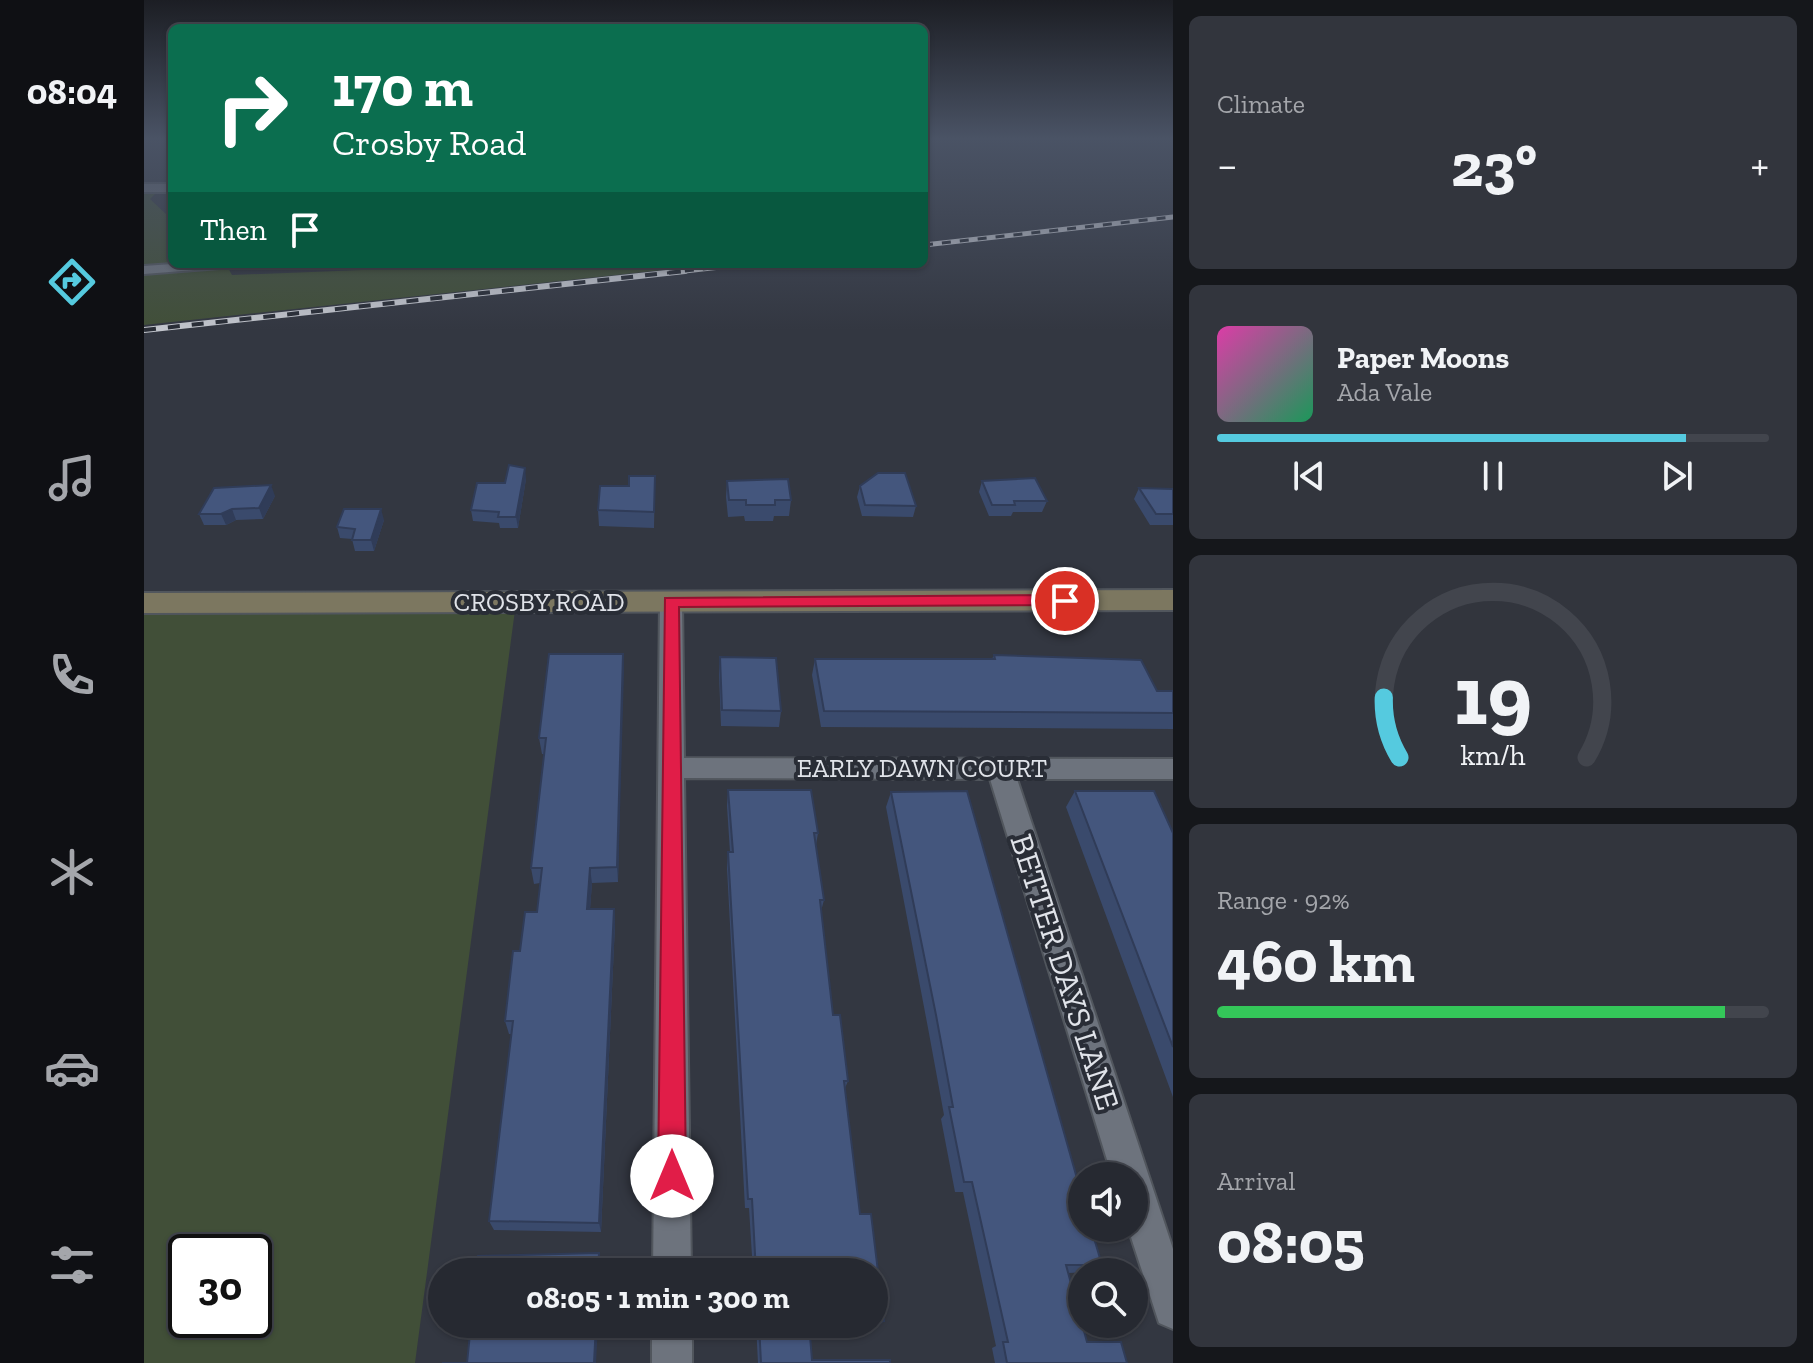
<!DOCTYPE html>
<html lang="en">
<head>
<meta charset="utf-8">
<style>
  :root { --surface:#262931; --page:#32353d; --text:#f1f3f6; --muted:#a4a6ab; --line:#42454d; --accent:#55cadf }
  body { margin:0; font-family:"Zilla Slab",serif; background:var(--page); color:var(--text); height:100vh; display:flex; flex-direction:column; font-size:30px; white-space:nowrap }
  * { box-sizing:border-box; margin:0 }
  p { font-size:26px; color:var(--muted) }
  .icon { flex:none; width:44px; height:44px; fill:none; stroke:currentColor; stroke-width:2; stroke-linecap:round; stroke-linejoin:round }
  .map { position:relative; flex:1; overflow:hidden }
  .panel { display:flex; flex-direction:column; gap:16px; padding:16px; background:#15171b; width:640px }
  .panel>* { flex:none }
  .banner { position:absolute; left:24px; top:24px; width:760px; height:244px; border-radius:12px; box-shadow:0 2px 6px #0004,0 0 0 2px var(--line); background:#0b6e4f; color:#fff; overflow:hidden }
  .controls { position:absolute; left:924px; top:1162px; display:grid; gap:16px }
  .controls a { display:grid; place-items:center; width:80px; height:80px; border-radius:50%; background:var(--surface); box-shadow:0 2px 6px #0004,0 0 0 2px var(--line); font-size:40px }
  .speed { position:absolute; left:24px; top:1234px; display:flex; gap:16px; font-size:40px; font-weight:700; text-align:center }
  .speed>* { display:grid; place-content:center; width:104px; height:104px; border-radius:50%; background:var(--surface); box-shadow:0 2px 6px #0004,0 0 0 2px var(--line); line-height:1 }
  .speed .limit { border:4px solid #111; border-radius:12px; background:#fff; color:#111 }
  .pin { position:absolute; display:grid; place-items:center; width:68px; height:68px; color:#fff; margin:-34px; border:4px solid #fff; border-radius:50%; box-shadow:0 2px 8px #0007 }
  .me { position:absolute; width:88px; margin:-44px; rotate:0deg; stroke-linejoin:round; filter:drop-shadow(0 0 6px #0008) }
  .turn { display:flex; align-items:center; gap:28px; height:168px; padding:0 32px; font-size:36px }
  .turn .icon { width:104px; height:104px; stroke-width:2.5 }
  .turn b { display:block; font-size:56px; line-height:68px }
  .then { display:flex; align-items:center; height:76px; padding:0 32px; background:#0003; gap:16px; font-size:30px }
  .big { font-size:60px; font-weight:700; line-height:1.1 }
  .panel .widget { flex:1; display:flex; flex-direction:column; justify-content:center; gap:12px; min-width:0; padding:0 28px; border-radius:12px; background:var(--page) }
  .panel .dial { align-items:center; gap:0 }
  .dial svg { height:208px; overflow:visible; fill:none; stroke:var(--line); stroke-width:7; stroke-linecap:round; text-anchor:middle }
  .dial text { fill:var(--text); stroke:none }
  .song { display:flex; align-items:center; gap:24px }
  .cover { width:96px; height:96px; border-radius:12px; background:linear-gradient(135deg,hsl(320 70% 55%),hsl(150 70% 35%)) }
  .played { height:8px; border-radius:4px; background:linear-gradient(90deg,var(--accent) 85%,var(--line) 85%) }
  .keys { display:flex; justify-content:space-around; direction:ltr }
  .heat { display:flex; justify-content:space-between; align-items:center; font-size:44px; direction:ltr }
  .charge { height:12px; border-radius:6px; background:linear-gradient(90deg,#34c759 92%,var(--line) 0) }
  .trip { position:absolute; left:284px; top:1258px; width:460px; height:80px; border-radius:40px; background:var(--surface); box-shadow:0 2px 6px #0004,0 0 0 2px var(--line); font-weight:700; line-height:80px; text-align:center }
  main { display:flex; flex:1; min-height:0 }
  .dock { display:flex; flex-direction:column; width:144px; justify-content:space-around; align-items:center; background:#0f1014; color:var(--muted) }
  .dock .icon { width:56px; height:56px }
  .dock .current { color:var(--accent) }
  .dock b { font-size:36px; color:var(--text) }
  .map>svg:first-child { display:block }
  .green { fill:#414f38; fill-rule:evenodd }
  .lines { fill:none; stroke-linecap:round; stroke-linejoin:round }
  .street-casing { stroke:#51565d; stroke-width:4 }
  .secondary-casing { stroke:#51565d; stroke-width:4 }
  .street { fill:#6d737d; fill-rule:evenodd }
  .secondary { fill:#7c7760; fill-rule:evenodd }
  .rail-far1-casing { stroke:#c2c5cc; stroke-width:5 }
  .rail-casing { stroke:#c2c5cc; stroke-width:6 }
  .rail-far1 { stroke:#292d36; stroke-width:3; stroke-dasharray:9; stroke-linecap:butt }
  .rail { stroke:#292d36; stroke-width:4; stroke-dasharray:12; stroke-linecap:butt }
  .wall { fill:#3a4a6c }
  .shaded-wall { fill:#303c58 }
  .building { fill:#44567d; stroke:#303c58; stroke-width:2 }
  .route { fill:#e11d48; stroke:#92132f; stroke-width:2 }
  .labels { text-anchor:middle; dominant-baseline:central; stroke-width:8; stroke-linejoin:round; paint-order:stroke }
  .street-label { font-size:26px; fill:#e0e3e9; stroke:#292d36 }
  .near-street-label { font-size:32px; fill:#e0e3e9; stroke:#292d36 }
</style>
</head>
<body>
<main>
<nav class="dock">
<b>08:04</b>
<svg class="icon current" aria-label="directions" viewBox="0 0 24 24"><path d="M12 3l9 9-9 9-9-9zM9 14v-3h6M13 9l2 2-2 2"/></svg>
<svg class="icon" aria-label="music" viewBox="0 0 24 24"><path d="M9 18V5l10-2v13"/><circle cx="6" cy="18" r="3"/><circle cx="16" cy="16" r="3"/></svg>
<svg class="icon" aria-label="phone" viewBox="0 0 24 24"><path d="M5 4h4l2 5-3 2q2 4 5 5l2-3 5 2v4C11 20 4 13 5 4z"/></svg>
<svg class="icon" aria-label="climate" viewBox="0 0 24 24"><path d="M12 3v18M4 7l16 10M4 17L20 7"/></svg>
<svg class="icon" aria-label="car" viewBox="0 0 24 24"><path d="M5 17H2v-5l4-1 3-4h7l3 4 3 1v5h-3M9 17h6M6 11h13"/><circle cx="7" cy="17" r="2"/><circle cx="17" cy="17" r="2"/></svg>
<svg class="icon" aria-label="filters" viewBox="0 0 24 24"><path d="M4 7h16M4 17h16"/><circle cx="9" cy="7" r="2"/><circle cx="15" cy="17" r="2"/></svg>
</nav>
<div class="map">
<svg width="1029" height="1363" viewBox="0 0 1029 1363">
  <rect width="100%" height="100%" fill="#333741"/>
  <path class="green" d="M0,190H15L6,199L23,215H28V264L0,267Z
    M222,264H530L528,269L0,325V274L83,266L88,275L218,270Z
    M371,610L271,1363H0V612ZM42,1252H110V1320H42Z"/>
  <g class="lines">
    <g class="street-casing">
      <path id="street" d="M0,184H28V192H0Z
        M28,264H83L76,268L0,274V266Z
        M527,595L535,597L538,602L540,758L1029,759V779H873L1029,1249V1329L1015,1323L984,1228H990V1176H968L846,779L540,778L547,1272H509L516,602L519,597Z
        M508,1324H548V1363H508Z"/>
    </g>
    <g class="secondary-casing">
      <path id="secondary" d="M1029,590V610L0,613V593Z"/>
    </g>
    <use href="#street" class="street"/>
    <use href="#secondary" class="secondary"/>
    <g class="rail-far1-casing">
      <path id="rail-far1" d="M780,245L1029,217
        M523,273L603,264"/>
    </g>
    <g class="rail-casing">
      <path id="rail" d="M0,330L541,271"/>
    </g>
    <use href="#rail-far1" class="rail-far1"/>
    <use href="#rail" class="rail"/>
  </g>
  <path class="wall" d="M511,476L510,528L455,526L454,510L485,486Z
    M382,479L374,528H356L355,523L329,521L327,510L361,483Z
    M583,481L647,500L645,516H630L629,521H601L600,516L584,517L582,497Z
    M838,481L903,501L898,512H869L867,516H845L835,492Z
    M716,486L772,506L769,517L718,516L713,497Z
    M995,488L1029,489V525H1006L990,499Z
    M131,496L119,519L92,520L82,525H60L55,514Z
    M240,520L230,551H211L208,539L196,538L193,527Z
    M479,654L474,882L448,883L446,909H470L471,924L457,1232L350,1230L345,1221L368,1034H365L361,1021L376,951L393,912L396,883L390,884L387,868L400,754H398L395,738Z
    M850,655L1013,691H1029V729L677,727L668,675L671,659H848Z
    M576,657L637,711L635,727L577,726L575,674Z
    M584,790H667L674,833L672,845L680,900L677,911L689,1015H696L704,1081L701,1088L716,1214H727L740,1321L733,1327L665,1326L668,1360H746V1363H614L612,1324H730V1272H609L605,1208H601L583,868L584,852H586L583,806Z
    M931,791L1029,833V1097L922,807Z
    M747,792L958,1265L946,1272L924,1273L943,1342L983,1363H851L848,1348L852,1346L819,1192H811L797,1119L800,1115L784,1028L742,807Z"/>
  <path class="shaded-wall" d="M381,468L382,479L374,528L372,517Z
    M127,485L131,496L119,519L115,508Z
    M88,509L92,520L82,525L77,514Z
    M237,509L240,520L230,551L227,540Z
    M479,654L480,671L474,882L473,867Z
    M446,868L448,883L445,923L443,909Z
    M470,909L471,924L457,1232L455,1223Z
    M455,1253L457,1261L456,1272H454Z
    M452,1324H454L452,1363H450Z"/>
  <path class="building" d="M365,465L381,468L372,517H354L355,512L327,510L333,483H361Z
    M734,473H761L772,506L721,505L716,486Z
    M485,476H511L510,512L454,510L456,486H485Z
    M891,478L903,501H870L871,505H848L838,481Z
    M644,479L647,500H631V505H602V500H585L583,481Z
    M127,485L115,508L88,509L77,514H55L70,488Z
    M995,488L1029,489V514H1012Z
    M200,509H237L227,540H208L211,529L193,527Z
    M405,654H479L473,867L446,868L443,909H470L455,1223L345,1221L369,1021H361L369,951H376L381,912H393L398,868H387L402,738H395Z
    M850,655L997,660L1013,691H1029V713L680,711L671,659H851Z
    M576,657L632,658L637,711L578,710Z
    M584,790H667L674,833H670L680,900H676L689,1015H696L704,1081H700L716,1214H727L740,1321L730,1320V1272H612L608,1199H604L584,852H589Z
    M823,791L938,1196V1228H947L958,1265H922L943,1342H977L983,1363H863L859,1342H864L828,1182H820L805,1107H809L792,1015L747,792Z
    M931,791H1010L1029,833V1047Z
    M455,1253L454,1272H332L334,1256Z
    M327,1324H452L450,1363H298H323Z
    M615,1324H665L668,1360H746V1363H617Z"/>
  <linearGradient id="sky" x2="0" y2="1"><stop stop-color="#1c1e24"/><stop offset="0.42" stop-color="#4a5365"/><stop offset="1" stop-color="#4a5365" stop-opacity="0"/></linearGradient>
  <rect width="1029" height="330" fill="url(#sky)"/>
  <path class="route" d="M921,595L929,601L927,605L535,607L542,1176L538,1186L528,1190L518,1186L514,1176L521,598Z"/>
  <g class="labels">
    <g class="street-label">
      <text x="395" y="602">CROSBY ROAD</text>
      <text x="778" y="768">EARLY DAWN COURT</text>
    </g>
    <g class="near-street-label">
      <text transform="translate(921 972) rotate(72)">BETTER DAYS LANE</text>
    </g>
  </g>
</svg>
<div class="controls">
<a><svg class="icon" aria-label="sound" viewBox="0 0 24 24"><path d="M4 9h4l5-4v14l-5-4H4zM17 9q2 3 0 6"/></svg></a>
<a><svg class="icon" aria-label="search" viewBox="0 0 24 24"><circle cx="10" cy="10" r="6"/><path d="M15 15l6 6"/></svg></a>
</div>
<div class="speed"><div class="limit">30</div></div>
<div class="pin" style="left:921px;top:601px;background:#d93025"><svg class="icon" aria-label="arrive" viewBox="0 0 24 24"><path d="M6 21V4h12l-3 4 3 4H6"/></svg></div>
<svg class="me" style="left:528px;top:1176px" viewBox="-20 -20 40 40"><circle r="19" fill="#fff"/><path d="M0-13L10 11 0 6-10 11z" fill="#e11d48"/></svg>
<div class="trip">08:05 · 1 min · 300 m</div>
<div class="banner">
<div class="turn"><svg class="icon" aria-label="right" viewBox="0 0 24 24"><path d="M7 20v-9h11M14 6l5 5-5 5"/></svg><div><b>170 m</b>Crosby Road</div></div>
<div class="then">Then<svg class="icon" aria-label="arrive" viewBox="0 0 24 24"><path d="M6 21V4h12l-3 4 3 4H6"/></svg></div>
</div>
</div>
<section class="panel">
<div class="widget"><p>Climate</p>
<div class="heat"><a>−</a><b class="big">23°</b><a>+</a></div>
</div>
<div class="widget">
<div class="song"><i class="cover"></i><div><b>Paper Moons</b><p>Ada Vale</p></div></div>
<div class="played"></div>
<div class="keys"><svg class="icon" aria-label="previous" viewBox="0 0 24 24"><path d="M18 5L8 12l10 7zM5 5v14"/></svg><svg class="icon" aria-label="pause" viewBox="0 0 24 24"><path d="M8 5v14M16 5v14"/></svg><svg class="icon" aria-label="next" viewBox="0 0 24 24"><path d="M6 5l10 7-10 7zM19 5v14"/></svg></div>
</div>
<div class="widget dial"><svg viewBox="0 0 100 80">
<path d="M14 69A42 42 0 1 1 86 69"/>
<path d="M14 69A42 42 0 0 1 8 46" stroke="#55cadf"/>
<text x="50" y="56" font-size="32" font-weight="700">19</text>
<text x="50" y="72" font-size="11">km/h</text>
</svg></div>
<div class="widget"><p>Range · 92%</p><b class="big">460 km</b><div class="charge"></div></div>
<div class="widget"><p>Arrival</p><b class="big">08:05</b></div>
</section>
</main>
</body>
</html>
